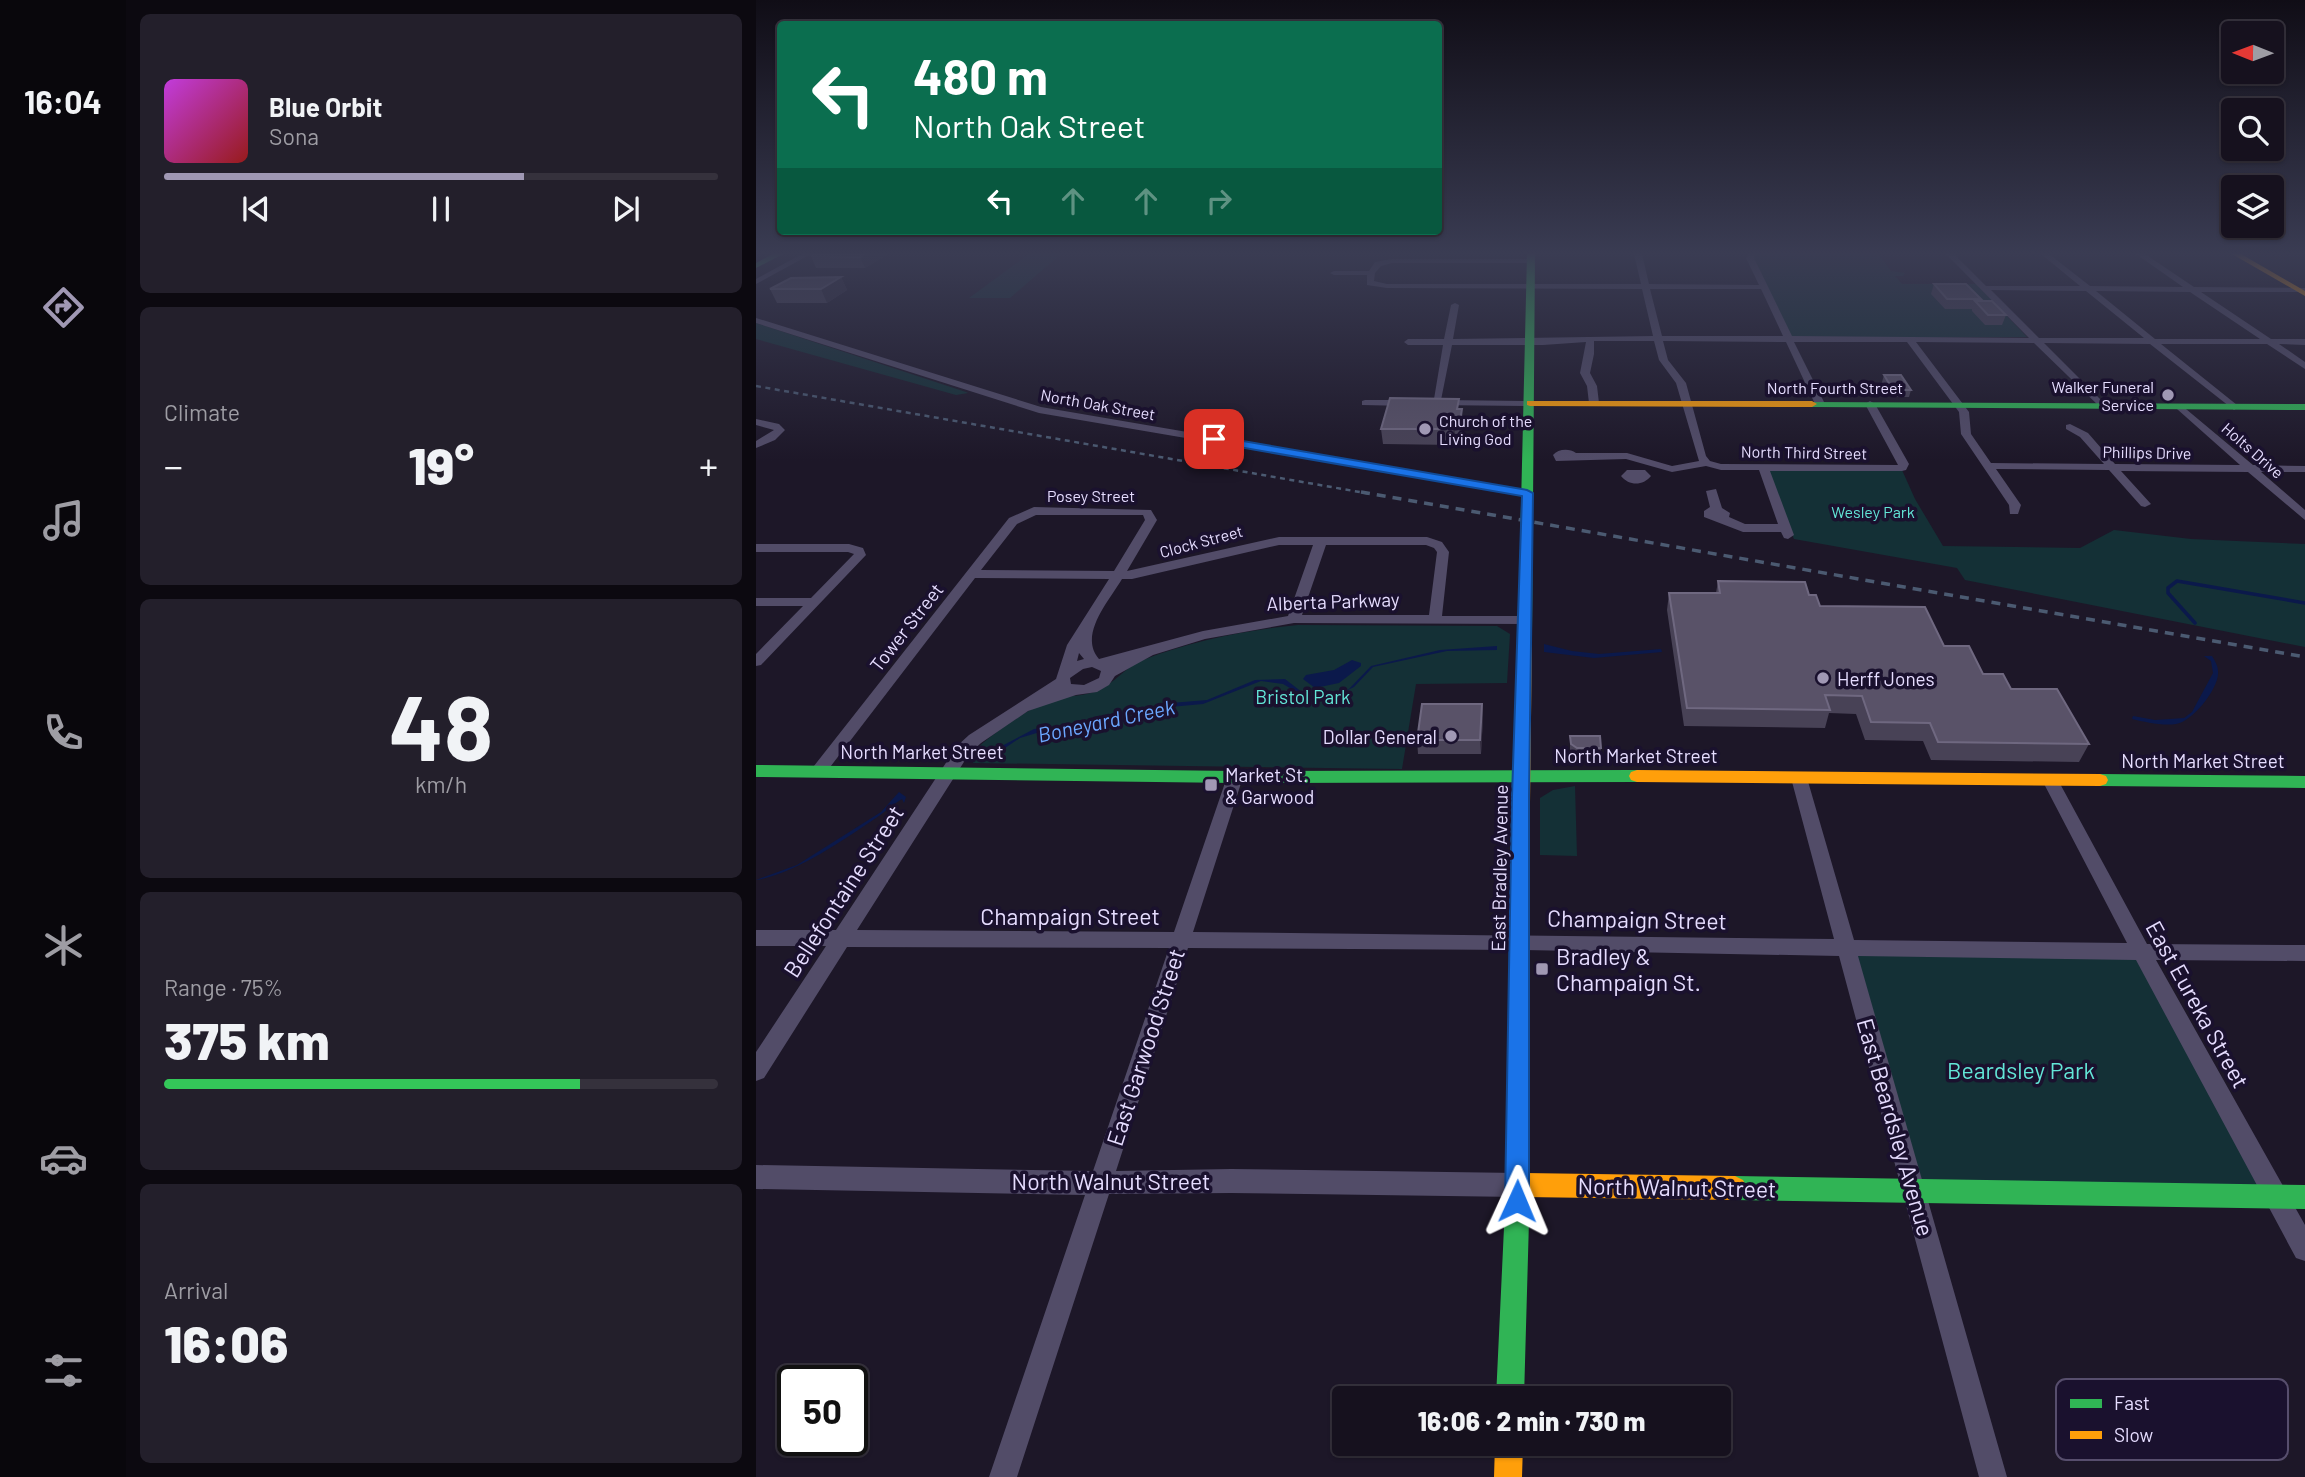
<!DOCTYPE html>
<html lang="en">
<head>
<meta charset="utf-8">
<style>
  :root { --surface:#16111e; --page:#231f2b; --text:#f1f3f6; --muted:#9e9da4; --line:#35313c; --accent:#a098b4 }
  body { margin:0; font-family:Barlow,sans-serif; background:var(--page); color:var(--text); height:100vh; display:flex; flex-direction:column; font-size:26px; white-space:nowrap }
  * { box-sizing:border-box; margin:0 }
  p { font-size:23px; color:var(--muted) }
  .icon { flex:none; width:38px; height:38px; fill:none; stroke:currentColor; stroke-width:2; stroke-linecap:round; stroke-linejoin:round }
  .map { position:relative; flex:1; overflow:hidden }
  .details { display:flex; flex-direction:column; gap:14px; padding:14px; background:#0c0910; width:630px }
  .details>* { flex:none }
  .top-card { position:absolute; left:21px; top:21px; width:665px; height:214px; border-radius:7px; box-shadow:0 2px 5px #0004,0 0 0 2px var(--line); background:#0b6e4f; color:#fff; overflow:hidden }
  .needle { width:46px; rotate:271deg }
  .tools { position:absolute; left:1465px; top:21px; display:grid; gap:14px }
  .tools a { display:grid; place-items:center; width:63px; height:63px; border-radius:7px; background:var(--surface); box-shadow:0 2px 5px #0004,0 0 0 2px var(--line); font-size:35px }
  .speed { position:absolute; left:21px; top:1365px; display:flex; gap:14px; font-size:35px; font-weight:700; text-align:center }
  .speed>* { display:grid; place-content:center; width:91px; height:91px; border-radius:50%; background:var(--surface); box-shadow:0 2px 5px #0004,0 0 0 2px var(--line); line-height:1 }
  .speed .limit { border:4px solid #111; border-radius:10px; background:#fff; color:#111 }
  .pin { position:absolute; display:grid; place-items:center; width:60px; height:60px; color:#fff; margin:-30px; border-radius:14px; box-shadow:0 4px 10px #0006 }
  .me { position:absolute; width:77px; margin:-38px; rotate:1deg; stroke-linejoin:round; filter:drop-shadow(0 0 5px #0008) }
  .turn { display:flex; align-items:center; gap:24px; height:147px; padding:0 21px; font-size:32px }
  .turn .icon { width:91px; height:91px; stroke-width:2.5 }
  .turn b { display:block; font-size:49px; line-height:60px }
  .lanes { display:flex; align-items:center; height:66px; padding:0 21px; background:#0003; justify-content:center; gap:35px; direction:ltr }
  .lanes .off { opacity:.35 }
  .big { font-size:52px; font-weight:800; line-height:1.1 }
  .details .card { flex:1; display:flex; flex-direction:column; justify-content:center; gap:10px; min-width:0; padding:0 24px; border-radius:10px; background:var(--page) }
  .details .dial { align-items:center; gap:0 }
  .dial b { font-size:91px; line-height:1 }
  .song { display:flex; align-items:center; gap:21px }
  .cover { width:84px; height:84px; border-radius:10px; background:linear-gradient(135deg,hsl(290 70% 55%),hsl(0 70% 35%)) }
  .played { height:7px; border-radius:4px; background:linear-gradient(90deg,var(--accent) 65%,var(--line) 65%) }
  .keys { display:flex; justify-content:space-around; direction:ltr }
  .heat { display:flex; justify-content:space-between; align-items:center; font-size:38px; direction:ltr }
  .charge { height:10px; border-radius:5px; background:linear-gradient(90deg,#34c759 75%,var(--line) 0) }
  .trip { position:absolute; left:576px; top:1386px; width:399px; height:70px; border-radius:7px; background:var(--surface); box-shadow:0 2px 5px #0004,0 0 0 2px var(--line); font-weight:800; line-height:70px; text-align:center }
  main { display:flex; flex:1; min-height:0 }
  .tabs { display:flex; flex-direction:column; width:126px; justify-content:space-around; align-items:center; background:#09070c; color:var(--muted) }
  .tabs .icon { width:49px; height:49px }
  .tabs .active { color:var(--accent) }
  .tabs b { font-size:32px; color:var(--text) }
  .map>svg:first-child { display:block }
  .green { fill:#143036 }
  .water { fill:#0b194b }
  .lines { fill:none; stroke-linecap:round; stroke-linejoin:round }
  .stream { stroke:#0b194b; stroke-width:3.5 }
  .street { fill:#524c68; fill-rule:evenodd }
  .fast { fill:#30b455; fill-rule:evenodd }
  .slow { fill:#ff9f0a; fill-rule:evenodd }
  .rail-far1 { stroke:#4b5a71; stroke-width:2.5; stroke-dasharray:5 4.5; stroke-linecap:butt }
  .rail { stroke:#4b5a71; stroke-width:3.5; stroke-dasharray:9 7; stroke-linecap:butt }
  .wall { fill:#484256 }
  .shaded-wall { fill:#302a3c }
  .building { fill:#595268; stroke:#6f6880; stroke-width:2 }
  .route { fill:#1a73e8; stroke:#114b97; stroke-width:2 }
  .poi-dot { fill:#a098b4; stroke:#1a112e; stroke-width:2.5 }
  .labels { text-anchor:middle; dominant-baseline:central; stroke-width:7; stroke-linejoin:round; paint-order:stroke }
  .far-poi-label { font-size:16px; fill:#e6ddff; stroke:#1a112e; text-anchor:end }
  .far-street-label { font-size:16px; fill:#e6ddff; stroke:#1a112e }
  .far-park-label { font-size:16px; fill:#63e6d7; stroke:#1a112e }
  .street-label { font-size:19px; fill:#e6ddff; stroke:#1a112e }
  .poi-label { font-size:19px; fill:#e6ddff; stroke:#1a112e; text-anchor:start }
  .park-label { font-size:19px; fill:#63e6d7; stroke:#1a112e }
  .water-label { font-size:21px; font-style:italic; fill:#6ba7ff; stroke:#1a112e }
  .near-street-label { font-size:23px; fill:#e6ddff; stroke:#1a112e }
  .near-poi-label { font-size:23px; fill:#e6ddff; stroke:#1a112e; text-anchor:start }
  .near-park-label { font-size:23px; fill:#63e6d7; stroke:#1a112e }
  .key { fill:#1a112e; stroke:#574e6d; stroke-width:2 }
  .key-label { font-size:19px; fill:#e6ddff }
</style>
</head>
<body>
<main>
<nav class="tabs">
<b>16:04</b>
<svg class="icon active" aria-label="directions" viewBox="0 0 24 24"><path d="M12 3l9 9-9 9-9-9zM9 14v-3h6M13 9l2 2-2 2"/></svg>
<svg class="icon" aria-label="music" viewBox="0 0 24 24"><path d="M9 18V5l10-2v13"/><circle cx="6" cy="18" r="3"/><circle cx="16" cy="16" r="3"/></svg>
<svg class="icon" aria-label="phone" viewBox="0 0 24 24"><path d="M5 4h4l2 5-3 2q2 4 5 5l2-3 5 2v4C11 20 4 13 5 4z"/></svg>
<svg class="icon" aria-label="climate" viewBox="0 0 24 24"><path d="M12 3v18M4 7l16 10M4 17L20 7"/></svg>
<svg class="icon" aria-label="car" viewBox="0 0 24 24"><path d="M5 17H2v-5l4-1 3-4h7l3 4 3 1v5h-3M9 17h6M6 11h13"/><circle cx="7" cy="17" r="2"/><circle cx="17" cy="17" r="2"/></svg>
<svg class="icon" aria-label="filters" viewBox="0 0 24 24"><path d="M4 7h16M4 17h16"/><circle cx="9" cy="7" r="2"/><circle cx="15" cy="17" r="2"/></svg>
</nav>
<section class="details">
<div class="card">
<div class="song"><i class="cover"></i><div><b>Blue Orbit</b><p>Sona</p></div></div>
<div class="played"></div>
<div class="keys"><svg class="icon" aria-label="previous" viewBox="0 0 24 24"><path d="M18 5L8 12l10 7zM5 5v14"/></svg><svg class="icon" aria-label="pause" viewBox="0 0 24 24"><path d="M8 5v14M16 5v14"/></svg><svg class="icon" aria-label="next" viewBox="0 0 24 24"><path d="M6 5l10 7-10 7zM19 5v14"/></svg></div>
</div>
<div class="card"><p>Climate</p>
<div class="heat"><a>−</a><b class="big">19°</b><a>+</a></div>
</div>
<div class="card dial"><b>48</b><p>km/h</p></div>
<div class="card"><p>Range · 75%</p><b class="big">375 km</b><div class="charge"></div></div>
<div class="card"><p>Arrival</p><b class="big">16:06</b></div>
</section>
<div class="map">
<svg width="1549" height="1477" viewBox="0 0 1549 1477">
  <rect width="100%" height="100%" fill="#1d1728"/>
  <path class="green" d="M273,254H305L254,298H213Z
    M993,254H1122L1135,271L1149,273L1147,276H1139L1146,284H1220L1271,337L1033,338Z
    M0,323L210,392L212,393L200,395L0,339Z
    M1007,467L1146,470L1159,499L1187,546L1324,548L1358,530L1435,539L1549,544V647L1209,580L1201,568L1038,539Z
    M542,625L741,626L754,634L751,683L660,684L646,769L217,763L216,753C232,736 274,707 296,700C311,695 328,697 343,690C359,683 369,667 387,660C435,641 490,630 542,625Z
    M819,786L821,856L784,855V798L797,790Z
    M1093,951L1382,955L1511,1191L1160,1184Z"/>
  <path class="water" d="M788,644L816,651L843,654L905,649L906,652L838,658L788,652Z
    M741,646V650L691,651L617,667L598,687L574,699H553L527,684L505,681L447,704L414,707L387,717L339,726L294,729L264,738L240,754L234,750V747L242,748L278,729L373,719L415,703L451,700L499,680L529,679L551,696L576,697L593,689L615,666L684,650Z
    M1448,656H1456C1459,661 1462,666 1462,671C1464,688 1436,722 1420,724C1406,726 1389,722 1376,719L1377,716L1399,720L1428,718L1436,712L1457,673L1455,661Z
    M596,660L605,663V666L583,683L559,688L547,679L550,675L578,670Z
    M143,792L150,797L148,803L146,799C136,805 130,811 120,818C87,840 39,874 0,880L41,865L125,812Z"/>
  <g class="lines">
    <path class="stream" d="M1439,623L1412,593V588L1421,581L1549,603"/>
    <path class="street" d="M46,254H55L0,284V279Z
      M878,254H886L893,284L1003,285L990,258L993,254H999L998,258L1036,336L1273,338L1190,254H1198L1230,286H1324L1285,254H1293L1334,286L1427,287L1380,254H1389L1438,287L1549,288V292H1445L1515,339H1549V345L1523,344L1549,362V369L1511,344H1405L1481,405L1483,407L1478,410L1394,344L1288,343L1351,406L1346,409L1278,343L1160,342L1213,412L1215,434L1235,463L1348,464L1324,437L1310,429V425L1314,424L1332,433L1359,464L1484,465L1421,409L1419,407L1424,404L1497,465L1549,466V472H1505L1549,510V520L1492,472L1365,471L1395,504L1389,507L1385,506L1353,470L1240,469L1265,505L1262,514H1254L1253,505L1205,434L1203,412L1151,342H1038L1069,404L1064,407L1059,404L1030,342L907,341L912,360L930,383L950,456L954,461L965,464L1142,465L1109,404L1114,401L1119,404L1153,464L1150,470L1146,471H1014L1038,535L1032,539L1028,538L1025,532H987L948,517V511L954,507L950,491L960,489L966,508L974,513L973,517L989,524H1022L1003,470H965L950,466L916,472L870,459L800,461L797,455C802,449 813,448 820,453H871L916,466L943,461L920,383L903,360L898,341H838V354L834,373L841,386L843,403L838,406L833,403L831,386L824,373L830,342L787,345H696L685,400L777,401V405L774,406L677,405L687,345H652L648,342L652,339H688L695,305L699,303L703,305L697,339L897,336L886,289L631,288L611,285V275H578L574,273L578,271H613L619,262L636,259H775L778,263H636L625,266L619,273L618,281L631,284H885ZM894,289H1005L1027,336H906ZM1235,290L1330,291L1388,338H1283ZM1340,291L1434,292L1504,339H1399Z
      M0,318L285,407L771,490L777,493L771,496L283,413L0,323Z
      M609,400H653L658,403L653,406L606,405V401Z
      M0,419L23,424L29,430L19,440L0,448V441L18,430L0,425Z
      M871,470H889L895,476C887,486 873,486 865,476Z
      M278,507L395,510L401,520L371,571L523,537H671L686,542L693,552L686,616H767L774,620L767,624L538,623L449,639L397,655L359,676L353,685L341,692L320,695L272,711L225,743L213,754L101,930L418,932L471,777L473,773H485L487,777L437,932L1078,939L1035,778L1037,774H1049L1051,778L1098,940L1371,943L1286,780L1288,776H1300L1302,780L1391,944L1549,945V961L1400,960L1549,1225V1261L1540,1258L1380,960L1102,956L1251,1477H1223L1083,956L764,950L432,948L360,1171L475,1169L762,1173L770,1177L774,1185L770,1193L762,1197L475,1193L353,1194L261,1477H233L329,1195L0,1189V1165L337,1171L413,948L91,947L8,1078L0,1081V1052L70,946H0V930H80L201,746L213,735L300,679L311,645L353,579L219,578L68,775H56L54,771L253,518ZM280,515H387L389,520L358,571L225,570L261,524ZM523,545H557L532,616L447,631L343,659C322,635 353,601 366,579H376ZM570,545H670L678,548L681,552L673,615H546ZM323,653L328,659L321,661ZM336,667L345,671L343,678L328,685L315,684L314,678L327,669Z
      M0,544H93L107,548L110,555L5,665L0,666V654L47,606H0V598H55L98,554L92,552H0Z"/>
    <path class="fast" d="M17,254H27L0,268V263Z
      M771,254H779L776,632L769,636L762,632Z
      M1053,402L1549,404V410L1056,407L1053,406Z
      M0,765L479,771L881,770L887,772L889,776L887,780L881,782L479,783L0,777Z
      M1344,774L1549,776V788L1344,786L1338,784L1336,780L1338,776Z
      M764,881L771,883L773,888L774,1185L768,1398H740L750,1185L755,888L757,883Z
      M979,1176L1549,1185V1209L979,1200L971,1196L967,1188L971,1180Z"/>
    <path class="slow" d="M1476,254H1485L1549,291V296Z
      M771,401H1056L1061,404L1056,407L774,406L771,405Z
      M769,628L776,632L773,888L771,893L764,895L757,893L755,888L762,632Z
      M881,770L1344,774L1350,776L1352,780L1350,784L1344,786L881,782L875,780L873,776L875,772Z
      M762,1173L979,1176L987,1180L991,1188L987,1196L979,1200L762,1197L754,1193L750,1185L754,1177Z
      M739,1444H767L766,1477H738Z"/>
    <path class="rail-far1" d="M0,386L615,494"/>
    <path class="rail" d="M605,492L1549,657"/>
  </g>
  <path class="wall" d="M59,254H132L109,268H60L55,256Z
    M85,277L91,290L71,303H21L14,289Z
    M1178,284L1225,299V301L1250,315L1246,325H1229L1216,311V309H1189L1175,294Z
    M1128,375L1155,390L1153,397H1135L1126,382Z
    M703,409H706L707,424L705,435H699L698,445L627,444L625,429Z
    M962,581L1053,595L1064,606L1188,646L1227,674L1255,689L1333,744L1323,762L1175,760L1167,741L1109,740L1100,714L1073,713L1069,728L928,726L911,610L913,593H960Z
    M726,704L727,717L725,754H662L661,740Z
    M814,736L845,748L844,757H820L814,753Z"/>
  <path class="shaded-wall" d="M108,254H132L109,268L104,257Z
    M85,277L91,290L71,303L65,289Z
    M706,409L707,424L705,435L704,420Z
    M698,419L699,435L698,445L697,429Z
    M726,704L727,717L725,754L724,740Z"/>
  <path class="building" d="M59,254H108L104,257L55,256Z
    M85,277L65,289H14L35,278Z
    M1178,284H1210L1225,299H1191Z
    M1219,301H1236L1250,315H1232Z
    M1128,375H1145L1155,390H1137Z
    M634,398L703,399L701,409H706L704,420L698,419L697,429H625Z
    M962,581L1049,582L1053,595H1060L1064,606L1169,607L1188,646H1213L1227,674H1247L1255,689H1301L1333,744L1182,742L1174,723L1115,722L1106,696L1069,695L1074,710L931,708L913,593H964Z
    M666,704H726L724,740H661Z
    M814,736H844L845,748H821L815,744Z"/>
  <linearGradient id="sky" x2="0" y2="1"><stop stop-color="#100d16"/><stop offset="0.55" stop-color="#3a3c53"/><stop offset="1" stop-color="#3a3c53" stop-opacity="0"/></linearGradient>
  <rect width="1549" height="461" fill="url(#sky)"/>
  <path class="route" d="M458,436L771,490L777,493L773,796V1201L770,1209L761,1213L753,1209L749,1201L756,796L766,496L454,442V437Z"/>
  <g class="poi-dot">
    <circle cx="1412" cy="395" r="7"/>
    <circle cx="669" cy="429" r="7"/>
    <circle cx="1067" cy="678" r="7"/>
    <circle cx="695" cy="736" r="7"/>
    <rect x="448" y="778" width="14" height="14" rx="3.5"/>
    <rect x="779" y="962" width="14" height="14" rx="3.5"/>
  </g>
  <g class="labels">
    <g class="far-poi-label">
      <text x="1398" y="386">Walker Funeral<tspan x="1398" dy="18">Service</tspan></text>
      <text x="683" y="420" text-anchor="start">Church of the<tspan x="683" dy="18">Living God</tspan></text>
    </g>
    <g class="far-street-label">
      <text x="1079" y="387">North Fourth Street</text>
      <text transform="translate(342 404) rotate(10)">North Oak Street</text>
      <text transform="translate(1497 450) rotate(41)">Holts Drive</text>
      <text transform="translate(1048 452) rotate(1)">North Third Street</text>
      <text transform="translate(1391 452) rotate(1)">Phillips Drive</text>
      <text x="335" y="495">Posey Street</text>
      <text transform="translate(445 541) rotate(-15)">Clock Street</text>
    </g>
    <g class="far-park-label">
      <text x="1117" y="511">Wesley Park</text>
    </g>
    <g class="street-label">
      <text transform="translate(577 601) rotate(-2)">Alberta Parkway</text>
      <text transform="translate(150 627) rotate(-52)">Tower Street</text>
      <text x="166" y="751">North Market Street</text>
      <text x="880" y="755">North Market Street</text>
      <text x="1447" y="760">North Market Street</text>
      <text transform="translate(743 868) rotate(-89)">East Bradley Avenue</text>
    </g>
    <g class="poi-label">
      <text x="1081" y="678">Herff Jones</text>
      <text x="681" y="736" text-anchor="end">Dollar General</text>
      <text x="469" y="774">Market St.<tspan x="469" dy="22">&amp; Garwood</tspan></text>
    </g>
    <g class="park-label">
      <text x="547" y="696">Bristol Park</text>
    </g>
    <g class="water-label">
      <text transform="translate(350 720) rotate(-12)">Boneyard Creek</text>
    </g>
    <g class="near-street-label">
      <text transform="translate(87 891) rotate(-57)">Bellefontaine Street</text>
      <text x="314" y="916">Champaign Street</text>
      <text transform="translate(881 919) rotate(1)">Champaign Street</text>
      <text transform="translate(1442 1004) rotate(61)">East Eureka Street</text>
      <text transform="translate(389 1047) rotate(-72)">East Garwood Street</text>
      <text transform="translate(1140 1127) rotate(74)">East Beardsley Avenue</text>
      <text x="355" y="1181">North Walnut Street</text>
      <text transform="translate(921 1187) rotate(1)">North Walnut Street</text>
    </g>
    <g class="near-poi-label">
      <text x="800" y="956">Bradley &amp;<tspan x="800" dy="26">Champaign St.</tspan></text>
    </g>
    <g class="near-park-label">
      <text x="1265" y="1070">Beardsley Park</text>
    </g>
  </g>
  <rect x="1300" y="1379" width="232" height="81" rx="10" class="key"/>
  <rect x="1314" y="1399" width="32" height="9" fill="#30b455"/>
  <rect x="1314" y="1431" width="32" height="8" fill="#ff9f0a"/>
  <g class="key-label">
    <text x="1358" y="1410">Fast</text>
    <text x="1358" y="1442">Slow</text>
  </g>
</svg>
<div class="tools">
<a><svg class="needle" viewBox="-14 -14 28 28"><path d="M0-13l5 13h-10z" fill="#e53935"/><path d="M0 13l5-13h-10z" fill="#9e9da4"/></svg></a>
<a><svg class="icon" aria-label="search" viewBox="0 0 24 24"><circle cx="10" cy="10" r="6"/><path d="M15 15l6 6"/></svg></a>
<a><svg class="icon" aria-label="layers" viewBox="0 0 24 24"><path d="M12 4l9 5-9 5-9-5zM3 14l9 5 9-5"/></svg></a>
</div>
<div class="speed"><div class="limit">50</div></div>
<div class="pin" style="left:458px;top:439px;background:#d93025"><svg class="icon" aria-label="arrive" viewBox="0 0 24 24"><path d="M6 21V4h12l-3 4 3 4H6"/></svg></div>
<svg class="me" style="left:761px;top:1201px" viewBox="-20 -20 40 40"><path d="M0-17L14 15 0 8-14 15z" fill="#1a73e8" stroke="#fff" stroke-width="4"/></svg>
<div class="trip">16:06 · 2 min · 730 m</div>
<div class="top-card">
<div class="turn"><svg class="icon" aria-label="left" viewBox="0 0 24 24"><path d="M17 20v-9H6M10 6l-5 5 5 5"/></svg><div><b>480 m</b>North Oak Street</div></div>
<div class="lanes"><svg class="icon" aria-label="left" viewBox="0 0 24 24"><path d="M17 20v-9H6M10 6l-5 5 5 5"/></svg><svg class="icon off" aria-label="ahead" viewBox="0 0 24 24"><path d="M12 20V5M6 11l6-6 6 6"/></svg><svg class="icon off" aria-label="ahead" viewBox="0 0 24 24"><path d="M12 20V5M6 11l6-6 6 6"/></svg><svg class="icon off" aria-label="right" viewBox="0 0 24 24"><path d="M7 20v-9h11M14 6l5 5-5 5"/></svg></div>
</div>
</div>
</main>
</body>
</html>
